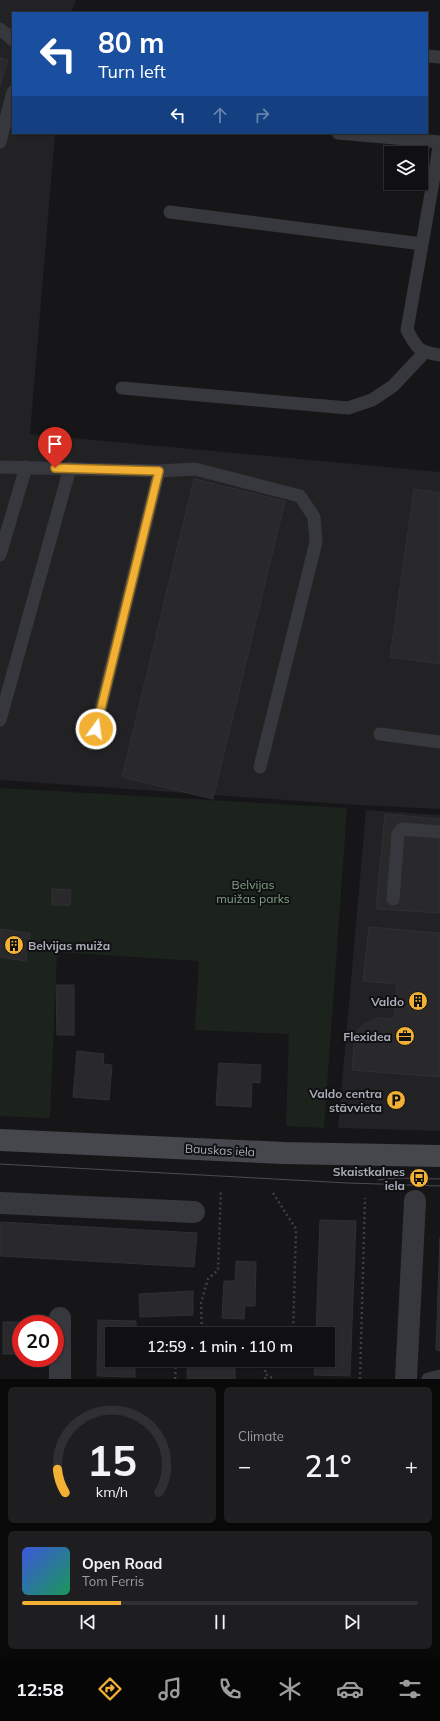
<!DOCTYPE html>
<html lang="en">
<head>
<meta charset="utf-8">
<style>
  :root { --surface:#101012; --page:#1e1e20; --text:#f1f3f6; --muted:#9c9d9f; --line:#303032; --accent:#f2b134 }
  body { margin:0; font-family:Mulish,sans-serif; background:var(--page); color:var(--text); height:100vh; display:flex; flex-direction:column; font-size:15px; white-space:nowrap }
  * { box-sizing:border-box; margin:0 }
  p { font-size:13px; color:var(--muted) }
  .icon { flex:none; width:22px; height:22px; fill:none; stroke:currentColor; stroke-width:2; stroke-linecap:round; stroke-linejoin:round }
  .map { position:relative; height:1379px; overflow:hidden }
  .panel { display:flex; flex-direction:column; gap:8px; padding:8px; background:#09090a; flex:1 }
  .panel>* { flex:none }
  .guide { position:absolute; left:12px; top:12px; width:416px; height:122px; border-radius:0px; box-shadow:0 1px 3px #0004,0 0 0 1px var(--line); background:#1a4fa0; color:#fff; overflow:hidden }
  .fabs { position:absolute; left:384px; top:146px; display:grid; gap:8px }
  .fabs a { display:grid; place-items:center; width:44px; height:44px; border-radius:0px; background:var(--surface); box-shadow:0 1px 3px #0004,0 0 0 1px var(--line); font-size:20px }
  .speed { position:absolute; left:12px; top:1315px; display:flex; gap:8px; font-size:20px; font-weight:700; text-align:center }
  .speed>* { display:grid; place-content:center; width:52px; height:52px; border-radius:50%; background:var(--surface); box-shadow:0 1px 3px #0004,0 0 0 1px var(--line); line-height:1 }
  .speed .limit { border:6px solid #d22; background:#fff; color:#111 }
  .pin { position:absolute; display:grid; place-items:center; width:34px; height:34px; color:#fff; margin:-41px -17px; border-radius:50% 50% 50% 0; rotate:-45deg; box-shadow:0 0 4px #0007 }
  .pin .icon { rotate:45deg }
  .me { position:absolute; width:44px; margin:-22px; rotate:14deg; stroke-linejoin:round; filter:drop-shadow(0 0 3px #0008) }
  .turn { display:flex; align-items:center; gap:14px; height:84px; padding:0 20px; font-size:18px }
  .turn .icon { width:52px; height:52px; stroke-width:2.5 }
  .turn b { display:block; font-size:28px; line-height:34px }
  .lanes { display:flex; align-items:center; height:38px; padding:0 20px; background:#0003; justify-content:center; gap:20px; direction:ltr }
  .lanes .off { opacity:.35 }
  .big { font-size:30px; font-weight:600; line-height:1.1 }
  .panel .card { flex:1; display:flex; flex-direction:column; justify-content:center; gap:6px; min-width:0; padding:0 14px; border-radius:6px; background:var(--page) }
  .panel .dial { align-items:center; gap:0 }
  .dial svg { height:104px; overflow:visible; fill:none; stroke:var(--line); stroke-width:7; stroke-linecap:round; text-anchor:middle }
  .dial text { fill:var(--text); stroke:none }
  .song { display:flex; align-items:center; gap:12px }
  .cover { width:48px; height:48px; border-radius:6px; background:linear-gradient(135deg,hsl(230 70% 55%),hsl(150 70% 35%)) }
  .played { height:4px; border-radius:2px; background:linear-gradient(90deg,var(--accent) 25%,var(--line) 25%) }
  .keys { display:flex; justify-content:space-around; direction:ltr }
  .heat { display:flex; justify-content:space-between; align-items:center; font-size:22px; direction:ltr }
  .panel .tiles { flex:1; display:grid; gap:8px; grid-template-columns:1fr 1fr }
  .card:last-child { grid-column:span 2 }
  .trip { position:absolute; left:105px; top:1327px; width:230px; height:40px; border-radius:0px; background:var(--surface); box-shadow:0 1px 3px #0004,0 0 0 1px var(--line); font-weight:600; line-height:40px; text-align:center }
  .dock { display:flex; height:64px; justify-content:space-around; align-items:center; background:#060607; color:var(--muted) }
  .dock .icon { width:28px; height:28px }
  .dock .selected { color:var(--accent) }
  .dock b { font-size:18px; color:var(--text) }
  .map>svg:first-child { display:block }
  .built { fill:#222225 }
  .green { fill:#1c231d }
  .building { fill:#29292c; stroke:#303034 }
  .lines { fill:none; stroke-linecap:round; stroke-linejoin:round }
  .path { stroke:#3d3f44; stroke-width:2.5; stroke-dasharray:2 3; stroke-linecap:butt }
  .lane { stroke:#37383d; stroke-width:13 }
  .street { stroke:#37383d; stroke-width:22 }
  .secondary { stroke:#45474d; stroke-width:22 }
  .tram { stroke:#4a4c52; stroke-width:1 }
  .route-casing { stroke:#9d7322; stroke-width:10 }
  .route { stroke:#f2b134; stroke-width:7 }
  .labels { text-anchor:middle; dominant-baseline:central; stroke-width:4; stroke-linejoin:round; paint-order:stroke }
  .park-label { font-size:12px; fill:#7fa381; stroke:#111113 }
  .poi-label { font-size:12px; font-weight:bold; fill:#a8adb8; stroke:#111113; text-anchor:end }
  .street-label { font-size:12px; fill:#a8adb8; stroke:#111113 }
</style>
</head>
<body>
<div class="map">
<svg width="440" height="1379" viewBox="0 0 440 1379">
  <rect width="100%" height="100%" fill="#161618"/>
  <path class="built" d="M0,0H76L71,13H13V133H55L30,434L440,472V809L358,805L0,780Z
    M366,810L440,815V1131L338,1128Z"/>
  <path class="green" d="M0,788L347,808L324,1128L286,1126L289,1034L195,1030L199,961L57,952L50,1118L0,1116Z"/>
  <path class="building" d="M0,58L8,60L0,85Z
    M194,479L285,501L213,799L122,777Z
    M414,489L440,493V664L390,657Z
    M385,814L440,819V913L376,909Z
    M52,889L71,890L70,905H52Z
    M369,927L440,933V1077L352,1070L355,1034L363,1025L377,1018L394,1019L397,984L363,981Z
    M0,929L30,933L26,961L0,957Z
    M56,985H74V1035H57Z
    M77,1051L104,1054L103,1064L112,1065L109,1100L73,1097Z
    M219,1063L261,1065L260,1083L252,1082L251,1107L216,1105Z
    M320,1220L356,1221L350,1376L314,1375L315,1360H328V1334H316Z
    M0,1222L197,1233L194,1267L0,1256Z
    M440,1237V1351L436,1350Z
    M236,1261L256,1262L255,1306H245L244,1319L222,1318L224,1281H235Z
    M193,1291V1315L140,1317L139,1294Z
    M98,1320L136,1321V1334H112V1360H135V1377L97,1376Z
    M3,1322H26V1324H21V1354H3Z
    M188,1360H235V1379H187Z"/>
  <g class="lines">
    <path class="path" d="M273,1193L296,1229L293,1334
      M202,1334L201,1303L208,1279L218,1270L221,1190
      M265,1360V1374L274,1379
      M175,1379L176,1360
      M265,1379V1374
      M360,1379L365,1198"/>
    <path class="lane" d="M0,29L13,40
      M427,56L440,57
      M338,133L440,142
      M0,142L13,92
      M440,142L407,330C417,349 419,352 440,355
      M170,212L422,244
      M122,388L348,408L372,400L393,386L424,353
      M0,467L159,471L195,469L300,496L314,517L316,542L260,767
      M0,555L26,467
      M0,720L70,468
      M380,734L440,742
      M92,744L159,471
      M393,899L398,834L402,829L440,832
      M428,1379L440,1376"/>
    <path class="street" d="M0,1203L194,1212
      M60,1318V1379
      M406,1379L415,1201"/>
    <path class="secondary" d="M0,1140L284,1153L440,1156"/>
    <path class="tram" d="M0,1164L348,1183L440,1186
      M378,1180L396,1178L440,1179"/>
  </g>
  <g class="lines">
    <g class="route-casing">
      <path id="route" d="M55,468L159,471L96,729"/>
    </g>
    <use href="#route" class="route"/>
  </g>
  <defs>
    <g id="building-disc" transform="scale(1)"><circle r="9.5" fill="#f2b134" stroke="#111113"/><path d="M-4-6H4V6H1V3H-1V6H-4ZM-2.5-4.3h1.7v1.8h-1.7ZM.8-4.3h1.7v1.8H.8ZM-2.5-1h1.7V.8h-1.7ZM.8-1h1.7V.8H.8Z" fill="#111"/></g>
    <g id="office-disc" transform="scale(1)"><circle r="9.5" fill="#f2b134" stroke="#111113"/><path d="M-6-3h4V-5.5h4V-3h4V5H-6ZM-1-4.5V-3h2v-1.5ZM-6 0V1H6V0Z" fill="#111"/></g>
    <g id="parking-disc" transform="scale(1)"><circle r="9.5" fill="#f2b134" stroke="#111113"/><path d="M-3.5-5.5H1a3.5 3.5 0 0 1 0 7H-1V5.5H-3.5ZM-1-3.4V-.6H.8a1.4 1.4 0 0 0 0-2.8Z" fill="#111"/></g>
    <g id="bus-disc" transform="scale(1)"><circle r="9.5" fill="#f2b134" stroke="#111113"/><path d="M-5-6H5V4H4V6H2V4H-2V6H-4V4H-5ZM-3.5-4V0h7V-4ZM-3.5 1.2v1.5H-2V1.2ZM2 1.2v1.5H3.5V1.2Z" fill="#111"/></g>
  </defs>
  <g fill-rule="evenodd">
    <use href="#building-disc" x="14" y="945"/>
    <use href="#building-disc" x="418" y="1001"/>
    <use href="#office-disc" x="405" y="1036"/>
    <use href="#parking-disc" x="396" y="1100"/>
    <use href="#bus-disc" x="419" y="1178"/>
  </g>
  <g class="labels">
    <g class="park-label">
      <text x="253" y="884">Belvijas<tspan x="253" dy="14">muižas parks</tspan></text>
    </g>
    <g class="poi-label">
      <text x="28" y="945" text-anchor="start">Belvijas muiža</text>
      <text x="404" y="1001">Valdo</text>
      <text x="391" y="1036">Flexidea</text>
      <text x="382" y="1093">Valdo centra<tspan x="382" dy="14">stāvvieta</tspan></text>
      <text x="405" y="1171">Skaistkalnes<tspan x="405" dy="14">iela</tspan></text>
    </g>
    <g class="street-label">
      <text transform="translate(220 1150) rotate(3)">Bauskas iela</text>
    </g>
  </g>
</svg>
<div class="fabs">
<a><svg class="icon" aria-label="layers" viewBox="0 0 24 24"><path d="M12 4l9 5-9 5-9-5zM3 14l9 5 9-5"/></svg></a>
</div>
<div class="speed"><div class="limit">20</div></div>
<div class="pin" style="left:55px;top:468px;background:#d93025"><svg class="icon" aria-label="arrive" viewBox="0 0 24 24"><path d="M6 21V4h12l-3 4 3 4H6"/></svg></div>
<svg class="me" style="left:96px;top:729px" viewBox="-20 -20 40 40"><circle r="17" fill="#f2b134" stroke="#fff" stroke-width="3"/><path d="M0-11L8 9 0 5-8 9z" fill="#fff"/></svg>
<div class="trip">12:59 · 1 min · 110 m</div>
<div class="guide">
<div class="turn"><svg class="icon" aria-label="left" viewBox="0 0 24 24"><path d="M17 20v-9H6M10 6l-5 5 5 5"/></svg><div><b>80 m</b>Turn left</div></div>
<div class="lanes"><svg class="icon" aria-label="left" viewBox="0 0 24 24"><path d="M17 20v-9H6M10 6l-5 5 5 5"/></svg><svg class="icon off" aria-label="ahead" viewBox="0 0 24 24"><path d="M12 20V5M6 11l6-6 6 6"/></svg><svg class="icon off" aria-label="right" viewBox="0 0 24 24"><path d="M7 20v-9h11M14 6l5 5-5 5"/></svg></div>
</div>
</div>
<section class="panel">
<div class="tiles">
<div class="card dial"><svg viewBox="0 0 100 80">
<path d="M14 69A42 42 0 1 1 86 69"/>
<path d="M14 69A42 42 0 0 1 8 51" stroke="#f2b134"/>
<text x="50" y="56" font-size="32" font-weight="700">15</text>
<text x="50" y="72" font-size="11">km/h</text>
</svg></div>
<div class="card"><p>Climate</p>
<div class="heat"><a>−</a><b class="big">21°</b><a>+</a></div>
</div>
<div class="card">
<div class="song"><i class="cover"></i><div><b>Open Road</b><p>Tom Ferris</p></div></div>
<div class="played"></div>
<div class="keys"><svg class="icon" aria-label="previous" viewBox="0 0 24 24"><path d="M18 5L8 12l10 7zM5 5v14"/></svg><svg class="icon" aria-label="pause" viewBox="0 0 24 24"><path d="M8 5v14M16 5v14"/></svg><svg class="icon" aria-label="next" viewBox="0 0 24 24"><path d="M6 5l10 7-10 7zM19 5v14"/></svg></div>
</div>
</div>
</section>
<nav class="dock">
<b>12:58</b>
<svg class="icon selected" aria-label="directions" viewBox="0 0 24 24"><path d="M12 3l9 9-9 9-9-9zM9 14v-3h6M13 9l2 2-2 2"/></svg>
<svg class="icon" aria-label="music" viewBox="0 0 24 24"><path d="M9 18V5l10-2v13"/><circle cx="6" cy="18" r="3"/><circle cx="16" cy="16" r="3"/></svg>
<svg class="icon" aria-label="phone" viewBox="0 0 24 24"><path d="M5 4h4l2 5-3 2q2 4 5 5l2-3 5 2v4C11 20 4 13 5 4z"/></svg>
<svg class="icon" aria-label="climate" viewBox="0 0 24 24"><path d="M12 3v18M4 7l16 10M4 17L20 7"/></svg>
<svg class="icon" aria-label="car" viewBox="0 0 24 24"><path d="M5 17H2v-5l4-1 3-4h7l3 4 3 1v5h-3M9 17h6M6 11h13"/><circle cx="7" cy="17" r="2"/><circle cx="17" cy="17" r="2"/></svg>
<svg class="icon" aria-label="filters" viewBox="0 0 24 24"><path d="M4 7h16M4 17h16"/><circle cx="9" cy="7" r="2"/><circle cx="15" cy="17" r="2"/></svg>
</nav>
</body>
</html>
